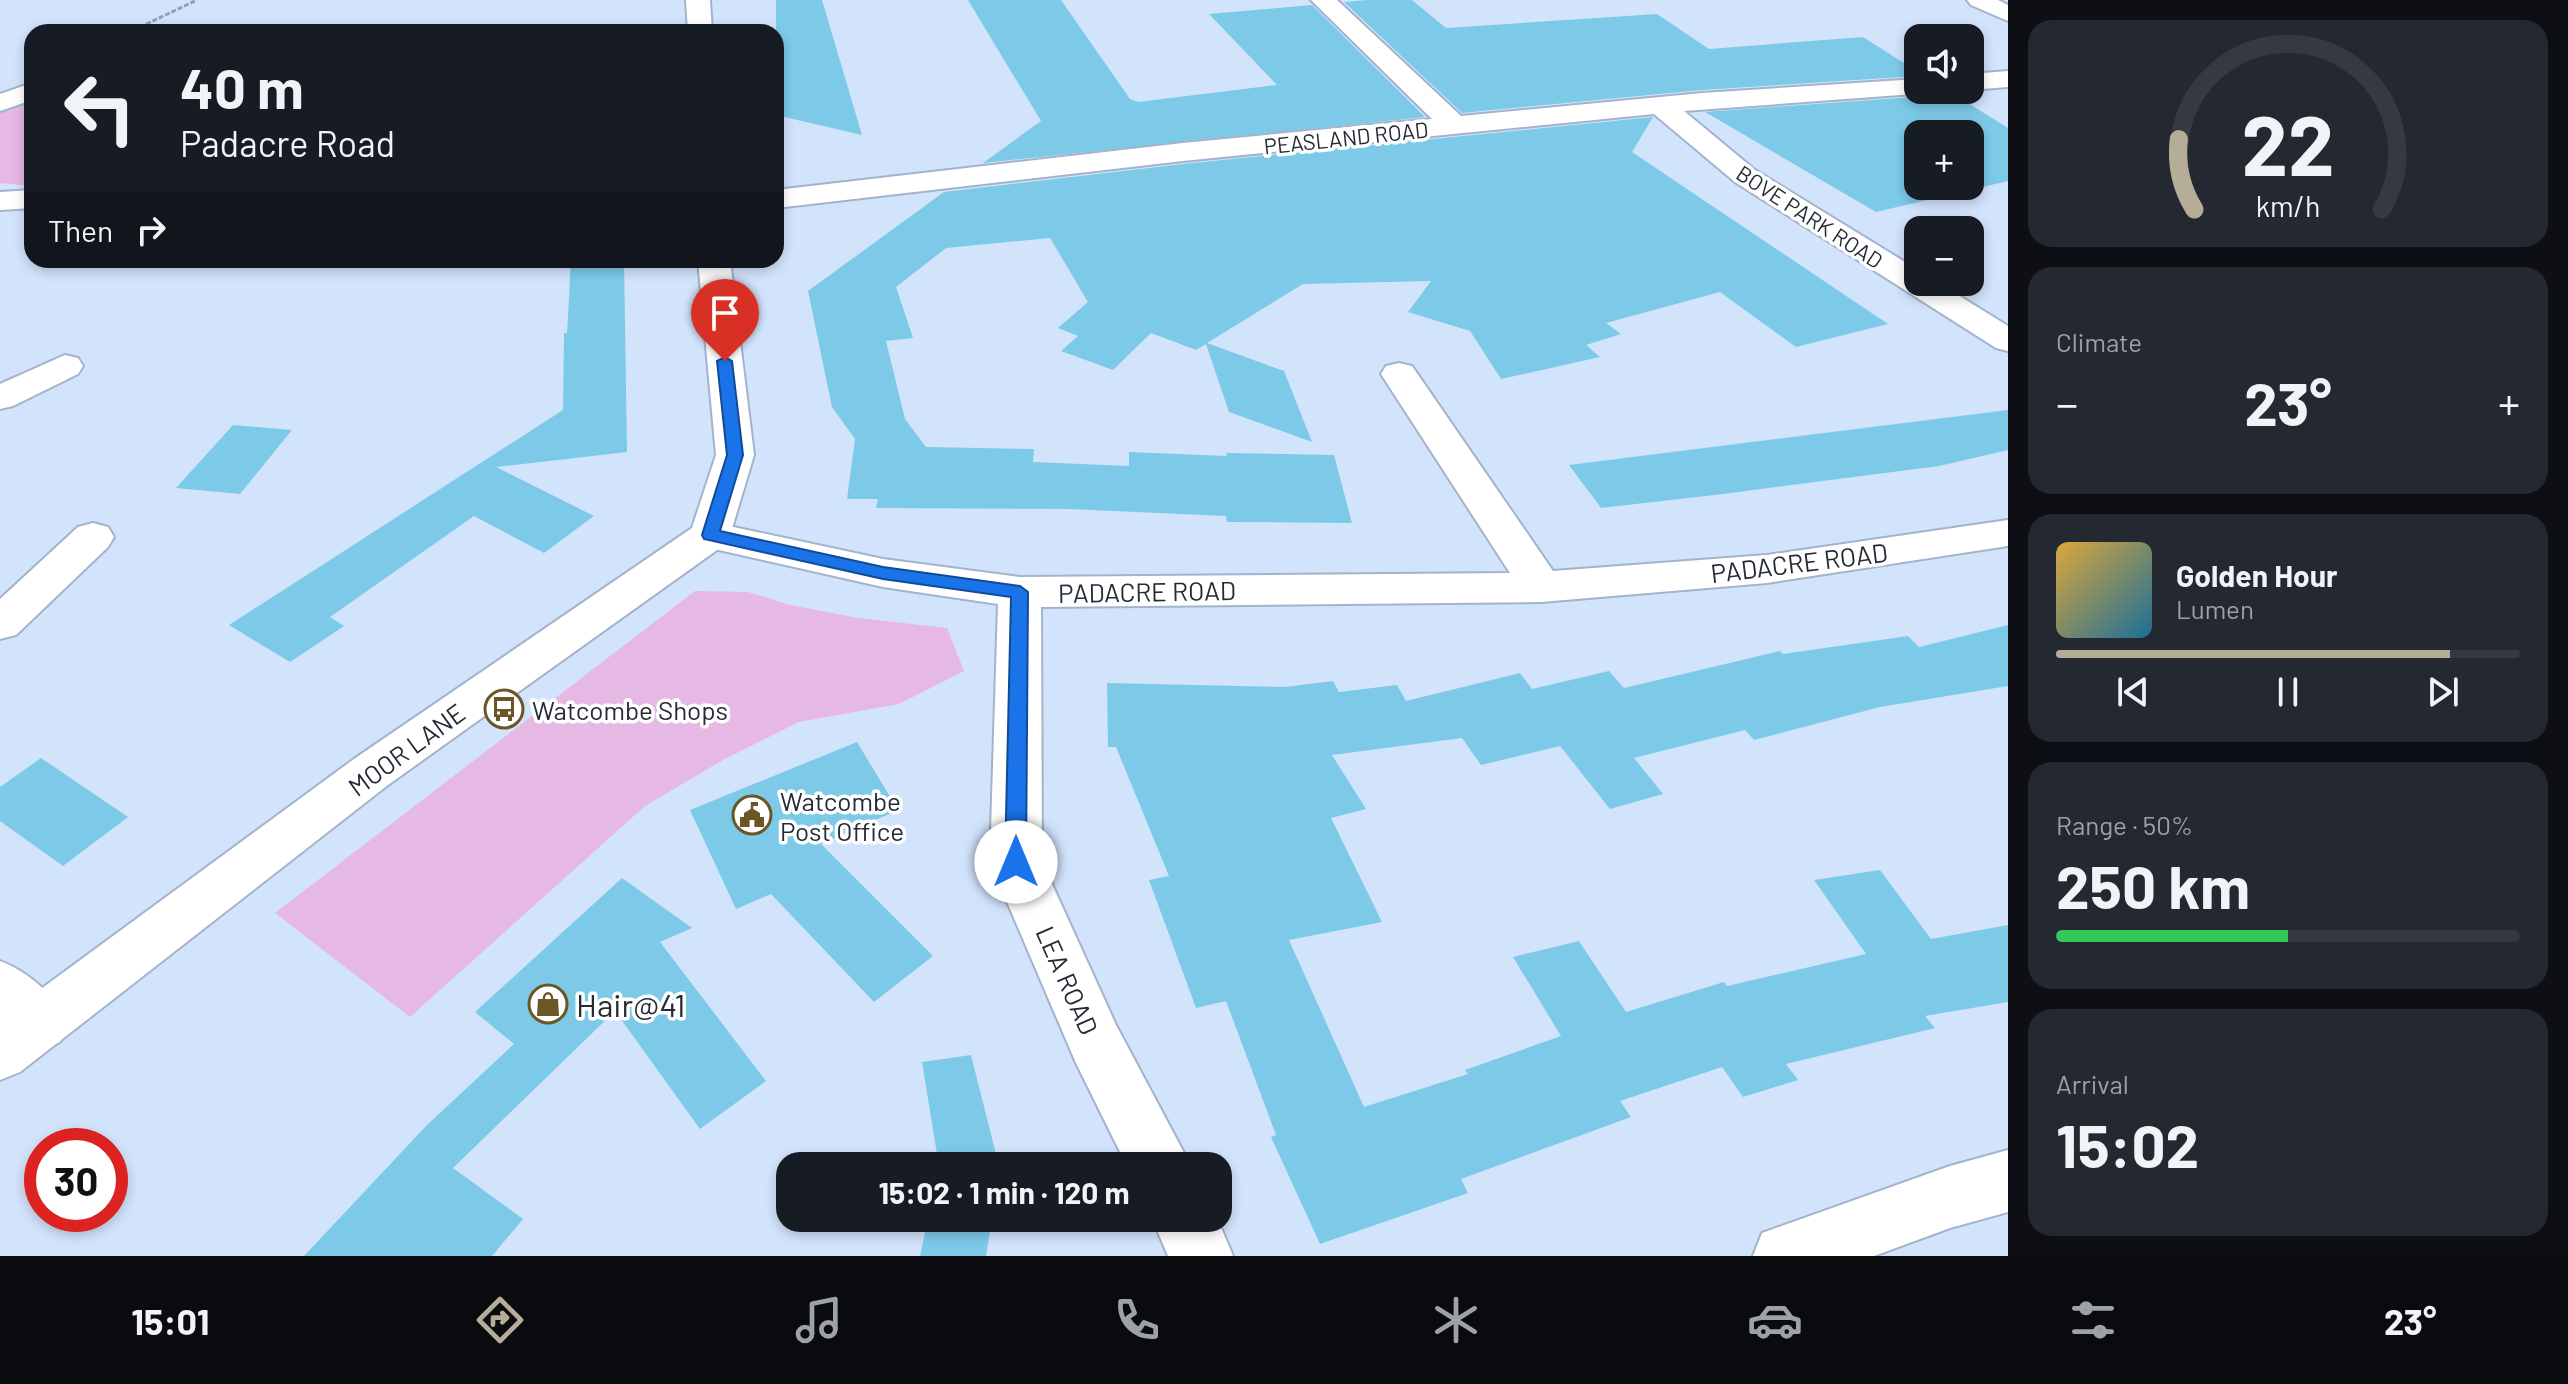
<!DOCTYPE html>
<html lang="en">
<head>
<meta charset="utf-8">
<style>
  :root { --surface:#171b24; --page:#242831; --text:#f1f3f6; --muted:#9ea1a6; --line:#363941; --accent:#b5ad98 }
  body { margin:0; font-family:Barlow,sans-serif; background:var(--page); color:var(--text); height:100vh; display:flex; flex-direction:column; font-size:30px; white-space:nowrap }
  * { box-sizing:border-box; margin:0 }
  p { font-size:26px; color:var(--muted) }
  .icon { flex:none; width:44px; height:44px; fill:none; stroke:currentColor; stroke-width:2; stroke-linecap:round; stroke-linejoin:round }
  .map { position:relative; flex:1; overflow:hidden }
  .details { display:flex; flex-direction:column; gap:20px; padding:20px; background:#0d0f14; width:560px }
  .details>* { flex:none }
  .guide { position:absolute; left:24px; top:24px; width:760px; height:244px; border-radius:24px; box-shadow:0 4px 12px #0003; background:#171b24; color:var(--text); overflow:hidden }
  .controls { position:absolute; left:1904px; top:24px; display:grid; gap:16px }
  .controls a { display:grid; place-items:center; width:80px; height:80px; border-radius:16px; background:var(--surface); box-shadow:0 4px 12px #0003; font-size:40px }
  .speed { position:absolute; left:24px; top:1128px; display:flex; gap:16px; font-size:40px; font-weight:700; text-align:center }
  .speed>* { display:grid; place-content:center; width:104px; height:104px; border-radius:50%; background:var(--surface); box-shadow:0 4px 12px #0003; line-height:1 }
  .speed .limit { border:12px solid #d22; background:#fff; color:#111 }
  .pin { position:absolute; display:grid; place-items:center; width:68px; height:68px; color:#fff; margin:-82px -34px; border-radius:50% 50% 50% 0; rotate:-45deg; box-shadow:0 0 8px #0007 }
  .pin .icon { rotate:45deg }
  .me { position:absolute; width:88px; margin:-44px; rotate:0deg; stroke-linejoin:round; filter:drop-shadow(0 0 6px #0008) }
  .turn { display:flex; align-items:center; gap:28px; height:168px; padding:0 24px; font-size:36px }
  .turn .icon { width:104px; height:104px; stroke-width:2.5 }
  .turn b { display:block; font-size:56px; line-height:68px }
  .then { display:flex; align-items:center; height:76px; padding:0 24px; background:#0003; gap:16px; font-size:30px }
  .big { font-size:60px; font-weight:700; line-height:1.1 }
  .details .tile { flex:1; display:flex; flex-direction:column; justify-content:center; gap:12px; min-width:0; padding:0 28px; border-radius:24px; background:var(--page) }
  .details .dial { align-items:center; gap:0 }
  .dial svg { height:208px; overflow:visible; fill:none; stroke:var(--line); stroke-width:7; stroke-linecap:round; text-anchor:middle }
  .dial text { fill:var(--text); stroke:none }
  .song { display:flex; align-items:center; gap:24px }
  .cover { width:96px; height:96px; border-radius:12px; background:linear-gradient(135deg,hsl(40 70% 55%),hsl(200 70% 35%)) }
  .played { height:8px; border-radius:4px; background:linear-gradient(90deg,var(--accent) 85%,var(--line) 85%) }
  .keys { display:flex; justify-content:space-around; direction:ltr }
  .heat { display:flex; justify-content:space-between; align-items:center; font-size:44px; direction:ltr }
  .charge { height:12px; border-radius:6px; background:linear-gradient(90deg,#34c759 50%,var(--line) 0) }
  .trip { position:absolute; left:776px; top:1152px; width:456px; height:80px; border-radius:24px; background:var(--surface); box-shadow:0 4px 12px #0003; font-weight:700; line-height:80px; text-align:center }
  .menu { display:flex; height:128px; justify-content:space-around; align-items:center; background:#090b0e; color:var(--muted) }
  .menu .icon { width:56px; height:56px }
  .menu .on { color:var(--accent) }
  .menu b { font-size:36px; color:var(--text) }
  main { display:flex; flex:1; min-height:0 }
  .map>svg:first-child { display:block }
  .green { fill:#e6b8e4 }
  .building { fill:#7dcae8; fill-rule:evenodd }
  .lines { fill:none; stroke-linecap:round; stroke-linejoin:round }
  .minor-casing { stroke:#a4b3cc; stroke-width:4 }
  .tertiary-casing { stroke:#a4b3cc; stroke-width:4 }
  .path { stroke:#93a0b3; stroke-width:3; stroke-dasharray:5 2; stroke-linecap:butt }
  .minor { fill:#fff; fill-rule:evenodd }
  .tertiary { fill:#fff; fill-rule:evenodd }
  .route { fill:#1a73e8; stroke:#114b97; stroke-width:2 }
  .labels { text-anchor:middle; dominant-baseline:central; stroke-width:7; stroke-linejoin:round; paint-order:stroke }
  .far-street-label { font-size:22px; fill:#252b34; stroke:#fff }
  .street-label { font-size:26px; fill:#252b34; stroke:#fff }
  .poi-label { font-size:26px; fill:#252b34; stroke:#fff; text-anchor:start }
  .near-poi-label { font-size:32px; fill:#252b34; stroke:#fff; text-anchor:start }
</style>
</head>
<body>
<main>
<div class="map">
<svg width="2008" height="1256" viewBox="0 0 2008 1256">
  <rect width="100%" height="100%" fill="#d2e3fc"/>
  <path class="green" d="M32,96V186L0,183V110Z
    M695,591L748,592L790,605L858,618L947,628L964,671L899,704L799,722L723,760L645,806L410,1017L275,913Z"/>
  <path class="building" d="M776,0H822L862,135L776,115Z
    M968,0H1061L1130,99L1138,102L1277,85L1209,14L1312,5L1425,117L983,163L1041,121Z
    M1368,0H1412L1446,28L1657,14L1709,49L1863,37L1918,72V76L1702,90L1462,113L1344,2Z
    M1932,90H1947L2008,128V181L1876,212L1705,112L1927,96ZM1918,134H1970V186H1918Z
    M1653,117L1632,152L1888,324L1796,347L1720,292L1606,323L1621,334L1586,345L1600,357L1501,379L1470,331L1408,312L1431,281L1303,284L1207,343L1284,371L1312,442L1229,412L1206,344L1196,350L1151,333L1113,370L1061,351L1078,336L1058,328L1088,302L1050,238L946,248L896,287L913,338L886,341L905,419L926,447L1034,449L1033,462L1129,466V452L1227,456L1226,453L1334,455L1352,523L1227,522L1226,516L1069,509L876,508L878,499H847L855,439L832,407L808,291L944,192L1183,164Z
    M571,260H624L627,452L496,467L594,516L544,553L474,516L330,617L344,626L290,662L229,625L563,410L564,333H567Z
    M2008,410V450L1939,466L1723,494L1601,508L1569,465Z
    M233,425L292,430L240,494L176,488Z
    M2008,625V686L1880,707L1754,740L1745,730L1634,758L1663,794L1610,809L1560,746L1481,765L1462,738L1332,755L1366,809L1331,818L1382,922L1289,940L1364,1107L1468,1074L1465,1070L1561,1036L1513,957L1579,941L1626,1012L1724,982L1727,986L1866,954L1814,880L1880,870L1931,939L2008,925V1002L1925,1016L1935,1028L1786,1064L1798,1080L1743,1097L1722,1067L1620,1101L1631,1117L1461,1179L1468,1193L1320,1244L1271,1137L1276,1135L1226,1001L1196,1008L1149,880L1169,876L1116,747H1108L1107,683L1285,687L1333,681L1339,692L1397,685L1406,701L1520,673L1532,689L1609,671L1624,688L1780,651L1783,654L1908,636L1919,647Z
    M857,742L898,810L821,844L933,956L874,1002L771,894L736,909L690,810Z
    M41,758L128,817L63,866L0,821V787Z
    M622,878L692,928L660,942L766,1081L700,1129L615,1011L453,1168L523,1219L492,1256H304L427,1125L514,1044L475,1012Z
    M971,1055L999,1166H939L922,1062Z
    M928,1218H992L986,1256H920Z"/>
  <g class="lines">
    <g class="minor-casing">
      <path id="minor" d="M1311,0H1337L1461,116L1702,93L1918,79V90H1929L1927,93L1684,111L1755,170L1918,270V282H1937L2008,326V351L1996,348L1735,182L1654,114L1183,161L776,208V190L1183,143L1432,119Z
        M1967,0H1998L2008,5V21L1971,5Z
        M2008,71V87L1970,90V74Z
        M32,83V100L0,111V94Z
        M32,190V208L0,210V192Z
        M65,355L78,358L83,366L78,374L13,406L0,409V384Z
        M1399,363L1412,366L1553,571L1767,555L2008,520V546L1767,583L1541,602L1041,607L1042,862L1116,1025L1191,1166H1127L1076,1063L990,862L998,604L883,587L710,548L696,545L690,535L696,525L710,522L883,559L1020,577L1510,573L1381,374L1386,366Z
        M93,523L108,527L114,537L108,547L16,635L0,639V599L78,527Z
        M0,961C29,972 56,996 68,1024L60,1042L40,1050L20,1042L0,1023Z
        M2008,1150V1212L1950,1228L1874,1256H1753L1762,1233L1950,1166Z
        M1152,1218H1217L1233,1256H1168Z"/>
    </g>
    <g class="tertiary-casing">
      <path id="tertiary" d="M686,0H710L712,32H688Z
        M698,260H730L754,455L730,535L724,545L388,785L20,1072L0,1080V1019L354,759L692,528L716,455Z"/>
    </g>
    <path class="path" d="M141,32L138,28L197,0"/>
    <use href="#minor" class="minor"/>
    <use href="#tertiary" class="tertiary"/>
  </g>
  <path class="route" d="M725,357L732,361L743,455L720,531L883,567L1020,586L1028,592L1026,862L1023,868L1016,871L1008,868L1005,862L1011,597L883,579L704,539L702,535L727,455L717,361Z"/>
  <defs>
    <g id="bus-ring" transform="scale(2)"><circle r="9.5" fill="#fff" stroke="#6b5726" stroke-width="1.5"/><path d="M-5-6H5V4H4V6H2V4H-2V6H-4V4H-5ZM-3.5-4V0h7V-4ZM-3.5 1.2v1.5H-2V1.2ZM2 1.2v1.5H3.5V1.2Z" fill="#6b5726"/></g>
    <g id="civic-ring" transform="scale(2)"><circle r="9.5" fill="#fff" stroke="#6b5726" stroke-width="1.5"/><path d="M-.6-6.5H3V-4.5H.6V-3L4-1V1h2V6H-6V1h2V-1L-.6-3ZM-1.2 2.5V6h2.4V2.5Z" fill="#6b5726"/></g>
    <g id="shop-ring" transform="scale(2)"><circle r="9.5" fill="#fff" stroke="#6b5726" stroke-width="1.5"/><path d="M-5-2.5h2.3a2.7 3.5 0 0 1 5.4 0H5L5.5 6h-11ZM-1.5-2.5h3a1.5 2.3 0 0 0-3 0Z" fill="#6b5726"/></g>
  </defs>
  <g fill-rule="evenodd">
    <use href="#bus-ring" x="504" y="709"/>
    <use href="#civic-ring" x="752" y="815"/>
    <use href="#shop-ring" x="548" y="1004"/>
  </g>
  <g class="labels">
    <g class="far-street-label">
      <text transform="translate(1346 137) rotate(-6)">PEASLAND ROAD</text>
      <text transform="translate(1810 216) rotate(33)">BOVE PARK ROAD</text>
    </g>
    <g class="street-label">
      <text transform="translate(1799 562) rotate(-7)">PADACRE ROAD</text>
      <text transform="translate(1147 591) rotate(-1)">PADACRE ROAD</text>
      <text transform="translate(406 749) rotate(-36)">MOOR LANE</text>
      <text transform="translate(1068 980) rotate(66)">LEA ROAD</text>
    </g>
    <g class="poi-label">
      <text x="532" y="709">Watcombe Shops</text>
      <text x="780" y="800">Watcombe<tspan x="780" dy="30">Post Office</tspan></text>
    </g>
    <g class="near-poi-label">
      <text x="576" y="1004">Hair@41</text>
    </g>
  </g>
</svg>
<div class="controls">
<a><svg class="icon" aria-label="sound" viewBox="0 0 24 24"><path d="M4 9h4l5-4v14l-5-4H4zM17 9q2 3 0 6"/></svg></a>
<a>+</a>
<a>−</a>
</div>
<div class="speed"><div class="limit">30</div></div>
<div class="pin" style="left:725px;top:361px;background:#d93025"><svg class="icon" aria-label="arrive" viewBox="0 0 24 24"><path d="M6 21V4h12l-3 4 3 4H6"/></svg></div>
<svg class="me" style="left:1016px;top:862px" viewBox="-20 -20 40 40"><circle r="19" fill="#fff"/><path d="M0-13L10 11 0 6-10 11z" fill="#1a73e8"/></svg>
<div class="trip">15:02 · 1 min · 120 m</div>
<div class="guide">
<div class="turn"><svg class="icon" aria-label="left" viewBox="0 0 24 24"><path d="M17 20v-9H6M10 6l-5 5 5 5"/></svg><div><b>40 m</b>Padacre Road</div></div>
<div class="then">Then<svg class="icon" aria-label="right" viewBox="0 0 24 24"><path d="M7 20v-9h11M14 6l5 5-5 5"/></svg></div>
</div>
</div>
<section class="details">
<div class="tile dial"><svg viewBox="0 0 100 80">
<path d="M14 69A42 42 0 1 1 86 69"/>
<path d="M14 69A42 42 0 0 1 8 42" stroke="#b5ad98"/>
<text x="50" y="56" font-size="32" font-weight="700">22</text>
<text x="50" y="72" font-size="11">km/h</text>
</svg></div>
<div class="tile"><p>Climate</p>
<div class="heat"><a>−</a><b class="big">23°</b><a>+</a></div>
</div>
<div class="tile">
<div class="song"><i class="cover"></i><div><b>Golden Hour</b><p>Lumen</p></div></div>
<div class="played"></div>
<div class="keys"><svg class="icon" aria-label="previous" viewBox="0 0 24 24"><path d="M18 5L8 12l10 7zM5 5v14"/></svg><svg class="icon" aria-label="pause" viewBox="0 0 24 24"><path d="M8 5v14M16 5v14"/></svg><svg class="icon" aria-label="next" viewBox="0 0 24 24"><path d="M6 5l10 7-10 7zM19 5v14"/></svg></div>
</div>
<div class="tile"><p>Range · 50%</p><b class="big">250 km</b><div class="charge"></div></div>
<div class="tile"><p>Arrival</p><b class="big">15:02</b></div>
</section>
</main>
<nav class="menu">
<b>15:01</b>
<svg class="icon on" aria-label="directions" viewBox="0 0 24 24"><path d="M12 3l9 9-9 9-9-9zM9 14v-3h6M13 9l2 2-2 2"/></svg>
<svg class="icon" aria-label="music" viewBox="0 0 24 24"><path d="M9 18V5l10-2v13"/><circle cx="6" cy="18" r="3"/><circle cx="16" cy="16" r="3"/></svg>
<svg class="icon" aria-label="phone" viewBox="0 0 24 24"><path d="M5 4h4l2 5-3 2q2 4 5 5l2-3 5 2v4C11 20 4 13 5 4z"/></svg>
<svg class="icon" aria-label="climate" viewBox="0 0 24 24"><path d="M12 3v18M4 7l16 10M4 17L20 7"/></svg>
<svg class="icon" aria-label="car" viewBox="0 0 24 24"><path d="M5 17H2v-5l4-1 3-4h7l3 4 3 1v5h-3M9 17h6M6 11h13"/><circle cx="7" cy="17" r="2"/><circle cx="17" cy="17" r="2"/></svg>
<svg class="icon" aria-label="filters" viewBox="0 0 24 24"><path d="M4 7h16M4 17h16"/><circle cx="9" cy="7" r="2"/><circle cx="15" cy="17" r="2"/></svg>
<b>23°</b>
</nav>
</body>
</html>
